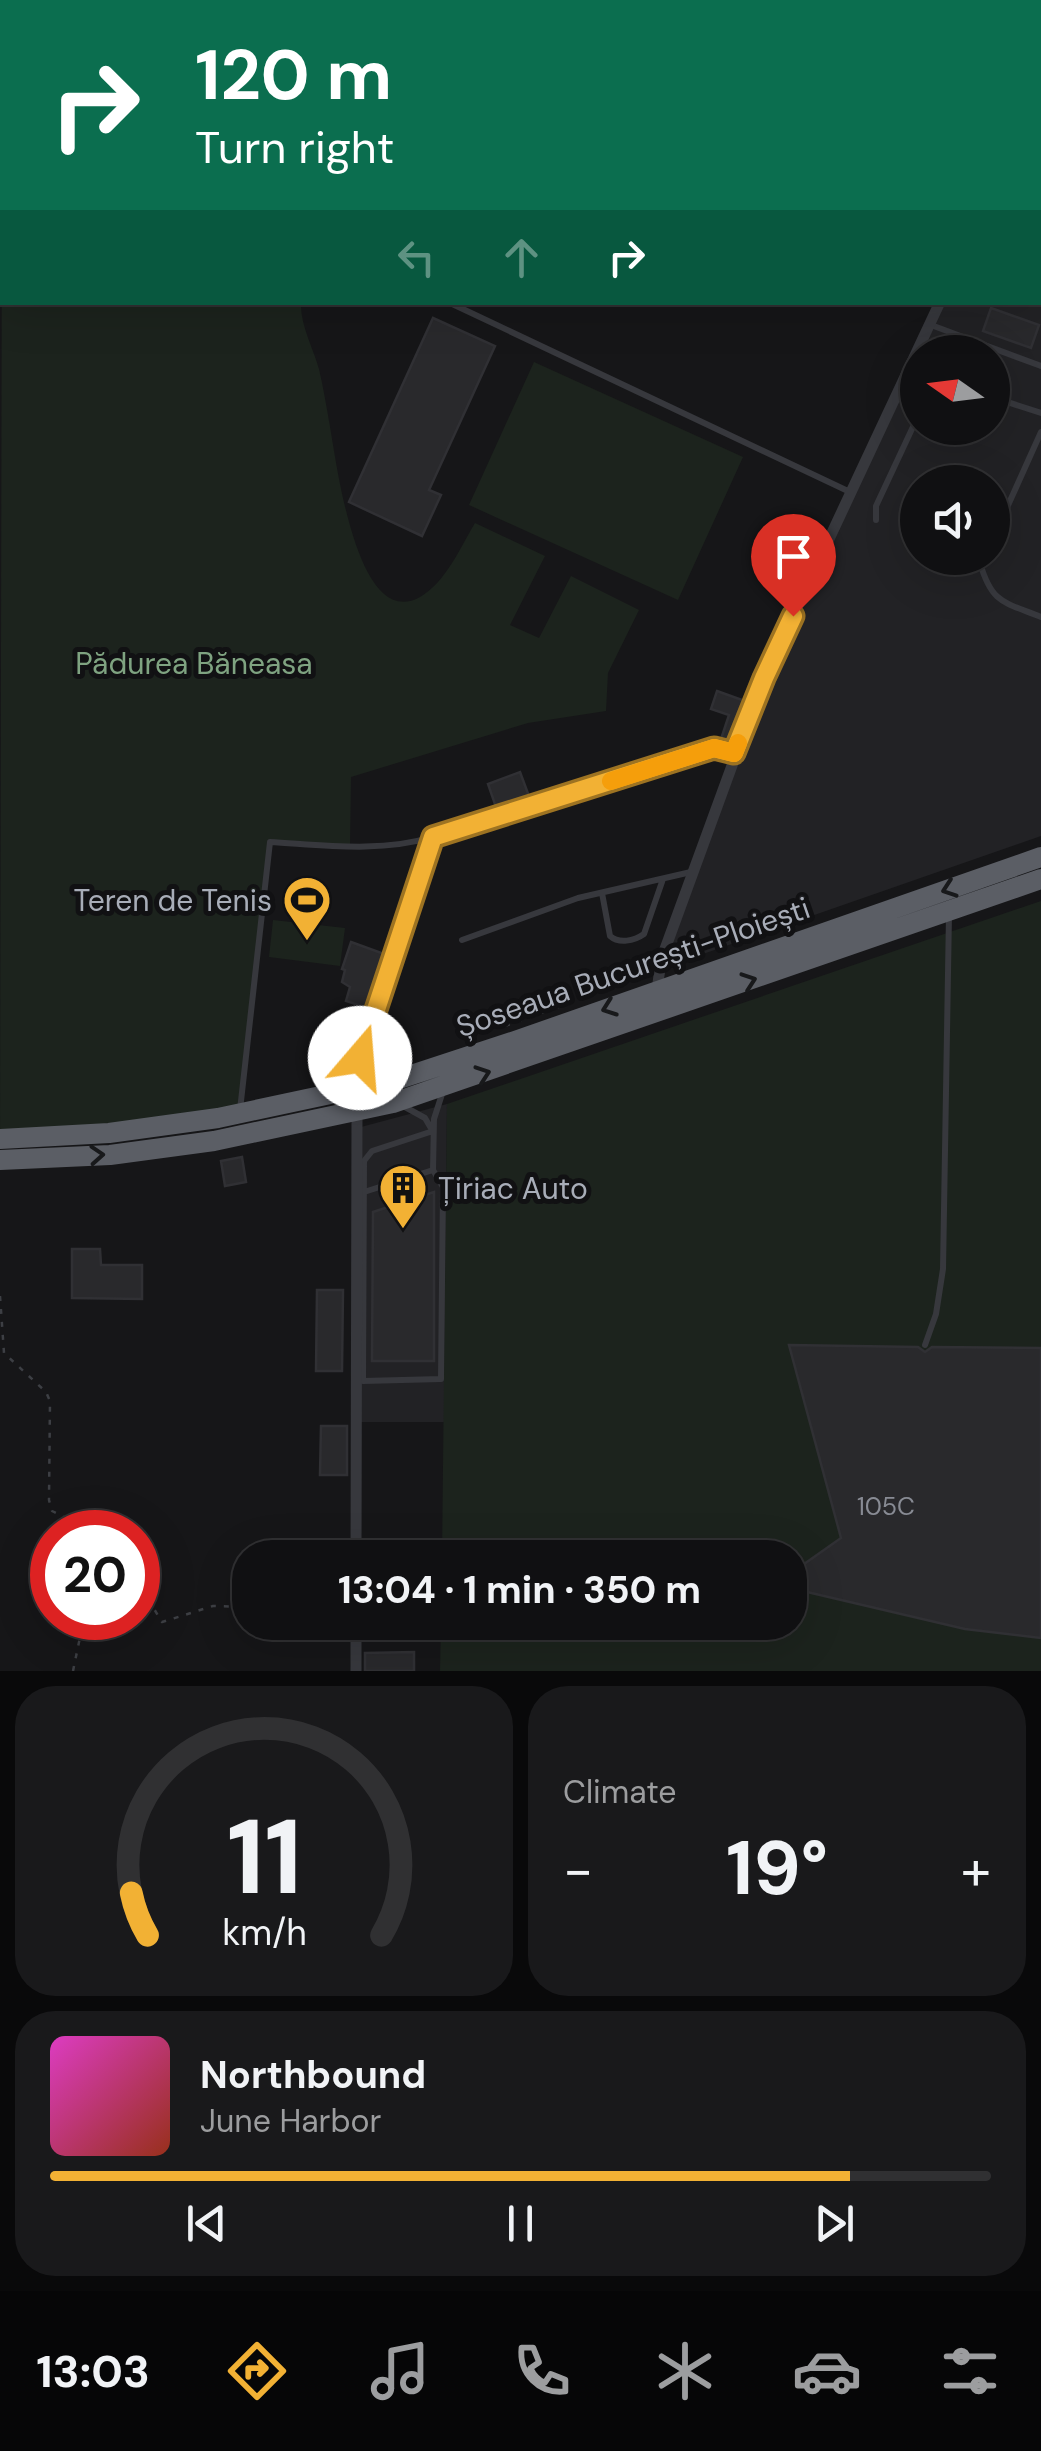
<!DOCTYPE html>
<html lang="en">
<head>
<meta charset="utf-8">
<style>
  :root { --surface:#101012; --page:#19191b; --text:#f1f3f6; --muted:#9c9d9f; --line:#303032; --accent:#f2b134 }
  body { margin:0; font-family:"DM Sans",sans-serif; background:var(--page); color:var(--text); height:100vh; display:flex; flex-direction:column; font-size:38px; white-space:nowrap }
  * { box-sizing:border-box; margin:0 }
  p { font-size:32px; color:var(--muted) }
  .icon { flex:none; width:55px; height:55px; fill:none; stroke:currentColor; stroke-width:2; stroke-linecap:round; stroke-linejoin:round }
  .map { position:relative; height:1671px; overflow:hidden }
  .drawer { display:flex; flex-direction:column; gap:15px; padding:15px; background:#09090a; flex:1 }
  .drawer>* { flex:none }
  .hud { position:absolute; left:0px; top:0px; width:1042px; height:305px; box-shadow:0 10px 40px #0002,0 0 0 2px var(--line); background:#0b6e4f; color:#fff; overflow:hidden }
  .needle { width:65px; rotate:284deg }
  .tools { position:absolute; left:900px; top:335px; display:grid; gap:20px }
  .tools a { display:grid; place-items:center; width:110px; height:110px; border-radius:50%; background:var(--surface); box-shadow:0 10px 40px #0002,0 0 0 2px var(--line); font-size:50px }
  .speed { position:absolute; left:30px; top:1510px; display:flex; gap:20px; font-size:50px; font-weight:700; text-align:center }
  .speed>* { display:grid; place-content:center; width:130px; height:130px; border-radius:50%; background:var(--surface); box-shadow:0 10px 40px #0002,0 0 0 2px var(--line); line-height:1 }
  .speed .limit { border:15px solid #d22; background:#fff; color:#111 }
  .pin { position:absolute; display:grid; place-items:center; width:85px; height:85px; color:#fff; margin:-102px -42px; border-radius:50% 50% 50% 0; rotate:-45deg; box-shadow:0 0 10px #0007 }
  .pin .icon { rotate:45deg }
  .me { position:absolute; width:110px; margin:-55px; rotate:18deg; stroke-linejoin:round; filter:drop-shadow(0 0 8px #0008) }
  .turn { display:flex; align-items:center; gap:35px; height:210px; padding:0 30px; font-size:45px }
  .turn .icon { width:130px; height:130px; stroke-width:2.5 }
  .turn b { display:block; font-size:70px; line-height:85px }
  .lanes { display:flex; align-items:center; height:95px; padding:0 30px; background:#0003; justify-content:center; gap:50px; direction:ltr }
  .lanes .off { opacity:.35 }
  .big { font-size:75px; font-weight:700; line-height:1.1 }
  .drawer .card { flex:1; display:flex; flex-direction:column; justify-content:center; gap:15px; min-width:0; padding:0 35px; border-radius:40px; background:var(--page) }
  .drawer .dial { align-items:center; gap:0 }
  .dial svg { height:260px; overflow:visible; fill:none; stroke:var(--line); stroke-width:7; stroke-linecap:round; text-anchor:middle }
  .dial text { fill:var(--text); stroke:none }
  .song { display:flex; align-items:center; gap:30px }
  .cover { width:120px; height:120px; border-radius:15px; background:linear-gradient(135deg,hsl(310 70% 55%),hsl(10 70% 35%)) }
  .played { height:10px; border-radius:5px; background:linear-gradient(90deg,var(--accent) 85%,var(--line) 85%) }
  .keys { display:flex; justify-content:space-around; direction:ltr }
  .heat { display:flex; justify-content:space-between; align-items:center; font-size:55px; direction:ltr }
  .drawer .tiles { flex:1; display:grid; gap:15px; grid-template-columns:1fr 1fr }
  .card:last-child { grid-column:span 2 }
  .trip { position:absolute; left:232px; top:1540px; width:575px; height:100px; border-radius:40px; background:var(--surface); box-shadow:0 10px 40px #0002,0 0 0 2px var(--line); font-weight:700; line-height:100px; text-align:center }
  .dock { display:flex; height:160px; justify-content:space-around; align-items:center; background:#060607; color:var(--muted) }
  .dock .icon { width:70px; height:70px }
  .dock .selected { color:var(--accent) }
  .dock b { font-size:45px; color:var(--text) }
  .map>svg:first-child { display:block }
  .built { fill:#222225; fill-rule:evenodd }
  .green { fill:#1c231d }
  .building { fill:#29292c; stroke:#303034; stroke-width:2.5 }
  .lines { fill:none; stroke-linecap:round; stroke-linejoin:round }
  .path { stroke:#3d3f44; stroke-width:2.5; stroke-dasharray:5 8; stroke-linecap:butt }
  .service { stroke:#37383d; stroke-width:6 }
  .minor { stroke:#37383d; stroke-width:11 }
  .trunk { stroke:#5b5e65; stroke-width:20 }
  .oneway { stroke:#18191b }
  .route-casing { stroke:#9d7322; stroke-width:25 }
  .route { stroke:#f2b134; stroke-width:18 }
  .slow { stroke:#f59e0b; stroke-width:18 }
  .labels { text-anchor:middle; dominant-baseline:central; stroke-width:10; stroke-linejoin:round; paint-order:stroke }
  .number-label { font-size:25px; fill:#888b94 }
  .park-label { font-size:30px; fill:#7fa381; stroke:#111113 }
  .poi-label { font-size:30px; fill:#a8adb8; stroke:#111113; text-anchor:end }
  .street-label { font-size:30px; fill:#a8adb8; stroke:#111113 }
</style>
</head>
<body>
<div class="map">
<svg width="1041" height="1671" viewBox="0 0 1041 1671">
  <rect width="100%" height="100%" fill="#161618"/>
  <path class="built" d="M1041,82V836L677,963L661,960L734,753L940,303L1040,302ZM918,352H992V428H918ZM918,482H992V558H918Z
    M447,1104L444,1422H356L361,1127Z"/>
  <path class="green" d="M0,0H426L2,2V148Z
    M2,151V302L301,303C300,324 313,348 319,369C323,386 326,404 329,421C336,457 356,633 420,597C446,582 460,548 475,523L545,556L510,625L539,638L571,576L639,610L608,673L606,711L528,723L351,777L350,847L270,843L240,1114L0,1139Z
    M534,362L743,457L678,600L469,505Z
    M1041,901V1671H440L441,1623L790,1622V1558L442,1557L447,1104Z
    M273,920L345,928L340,966L269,957Z"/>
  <path class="building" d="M991,308L1039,325L1031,348L983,331Z
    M433,318L495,346L429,490L441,495L422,536L349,502Z
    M717,691L745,701L730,743L721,739L729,715L711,709Z
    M520,772L530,799L497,810L488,784Z
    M351,942L387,955L367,1008L346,1001L350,987L342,982L345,970L342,969Z
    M242,1157L246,1182L225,1186L221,1161Z
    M434,1192V1361H372L373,1212Z
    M72,1249H100L101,1265H142V1299L72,1298Z
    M317,1290H343L342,1371H316Z
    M789,1345L918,1347L925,1352L932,1347L1041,1348V1638L965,1629L790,1588V1574L841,1538Z
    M321,1426H347V1475H320Z
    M414,1652V1671H365V1653Z"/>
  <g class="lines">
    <path class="path" d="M109,0L111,2
      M336,2L339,0
      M238,302L239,303
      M505,1026L572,1002
      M0,1296L4,1353L46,1392L50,1401L49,1500L52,1511L94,1532
      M138,1591L148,1599L162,1622L213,1606L250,1607
      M73,1671L84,1618"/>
    <path class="service" d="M448,302L850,492
      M931,325L1041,366
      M992,397L1041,413
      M876,520V506L918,416
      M992,541L1041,432
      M985,558L980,563C992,604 1004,602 1041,617
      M602,893L610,936C619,944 634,941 644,934L663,879
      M462,940L578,898L691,872
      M350,1087L433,837L714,748L734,753
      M405,1107L425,1118L432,1130
      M240,1110L270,842C323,845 380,853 432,837
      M433,1131L372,1151L364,1161L363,1381L441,1379L443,1187L433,1170
      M364,1192L433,1170L434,1119L443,1091
      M925,1345L936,1314L943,1269L949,914"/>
    <path class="minor" d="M1040,84L1041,82
      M657,991L661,960L764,678L940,302
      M356,1558L357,1112
      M356,1671V1622"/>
    <path class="trunk" d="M0,1139L109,1133L218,1118L396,1080L515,1041L1041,857
      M0,1160L110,1155L214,1141L393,1103L1041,879"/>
  </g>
  <defs><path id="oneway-chevron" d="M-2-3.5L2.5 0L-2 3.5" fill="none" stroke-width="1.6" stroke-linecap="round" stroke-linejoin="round" transform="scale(2.5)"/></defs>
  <g class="oneway">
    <use href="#oneway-chevron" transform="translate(949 889) rotate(161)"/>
    <use href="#oneway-chevron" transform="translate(749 981) rotate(-19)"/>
    <use href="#oneway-chevron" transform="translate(609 1008) rotate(160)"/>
    <use href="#oneway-chevron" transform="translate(483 1074) rotate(-19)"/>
    <use href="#oneway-chevron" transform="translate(97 1155) rotate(-4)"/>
  </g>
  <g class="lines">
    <g class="route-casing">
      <path id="route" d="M360,1058L433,837L714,748L734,753L764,678L793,616"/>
    </g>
    <use href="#route" class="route"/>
    <path class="slow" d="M611,781L714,748L734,753L738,743"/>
  </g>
  <defs>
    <g id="stadium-pin" transform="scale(2.5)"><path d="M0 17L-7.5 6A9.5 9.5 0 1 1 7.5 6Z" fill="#f2b134" stroke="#111113"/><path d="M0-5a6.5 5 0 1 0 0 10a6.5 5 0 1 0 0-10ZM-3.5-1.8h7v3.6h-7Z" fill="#111"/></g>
    <g id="building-pin" transform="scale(2.5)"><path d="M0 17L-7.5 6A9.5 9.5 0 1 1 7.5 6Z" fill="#f2b134" stroke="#111113"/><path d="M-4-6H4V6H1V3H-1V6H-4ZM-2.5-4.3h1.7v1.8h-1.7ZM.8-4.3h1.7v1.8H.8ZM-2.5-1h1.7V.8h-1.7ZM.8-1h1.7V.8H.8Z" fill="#111"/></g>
  </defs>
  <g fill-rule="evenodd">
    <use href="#stadium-pin" x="307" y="900"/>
    <use href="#building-pin" x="403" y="1188"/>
  </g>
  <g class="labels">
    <g class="number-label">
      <text x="886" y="1506">105C</text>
    </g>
    <g class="park-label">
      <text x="194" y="663">Pădurea Băneasa</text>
    </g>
    <g class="poi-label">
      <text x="272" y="900">Teren de Tenis</text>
      <text x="438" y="1188" text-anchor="start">Țiriac Auto</text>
    </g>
    <g class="street-label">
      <text transform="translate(633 967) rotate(-19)">Șoseaua București-Ploiești</text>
    </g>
  </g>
</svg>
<div class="tools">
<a><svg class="needle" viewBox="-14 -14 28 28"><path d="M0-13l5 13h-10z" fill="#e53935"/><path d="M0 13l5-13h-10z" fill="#9c9d9f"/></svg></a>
<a><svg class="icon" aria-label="sound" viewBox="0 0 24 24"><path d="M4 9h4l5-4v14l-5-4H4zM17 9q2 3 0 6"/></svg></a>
</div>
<div class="speed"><div class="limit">20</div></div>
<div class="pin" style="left:793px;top:616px;background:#d93025"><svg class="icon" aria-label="arrive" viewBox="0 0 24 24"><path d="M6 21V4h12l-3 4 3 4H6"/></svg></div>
<svg class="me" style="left:360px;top:1058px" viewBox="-20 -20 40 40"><circle r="19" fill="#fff"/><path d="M0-13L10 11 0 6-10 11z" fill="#f2b134"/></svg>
<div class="trip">13:04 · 1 min · 350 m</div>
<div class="hud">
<div class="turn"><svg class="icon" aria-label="right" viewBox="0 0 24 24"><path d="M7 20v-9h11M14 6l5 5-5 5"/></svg><div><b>120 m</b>Turn right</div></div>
<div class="lanes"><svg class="icon off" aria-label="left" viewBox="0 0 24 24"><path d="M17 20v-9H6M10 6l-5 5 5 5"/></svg><svg class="icon off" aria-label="ahead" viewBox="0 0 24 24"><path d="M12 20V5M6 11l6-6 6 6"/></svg><svg class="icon" aria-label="right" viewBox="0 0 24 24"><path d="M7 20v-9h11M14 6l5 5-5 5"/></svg></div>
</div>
</div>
<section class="drawer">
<div class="tiles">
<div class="card dial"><svg viewBox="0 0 100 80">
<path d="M14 69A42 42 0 1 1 86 69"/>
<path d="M14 69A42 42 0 0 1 9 56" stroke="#f2b134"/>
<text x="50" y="56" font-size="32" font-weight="700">11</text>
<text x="50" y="72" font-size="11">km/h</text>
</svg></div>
<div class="card"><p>Climate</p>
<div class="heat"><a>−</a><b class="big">19°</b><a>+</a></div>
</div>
<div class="card">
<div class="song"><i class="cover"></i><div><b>Northbound</b><p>June Harbor</p></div></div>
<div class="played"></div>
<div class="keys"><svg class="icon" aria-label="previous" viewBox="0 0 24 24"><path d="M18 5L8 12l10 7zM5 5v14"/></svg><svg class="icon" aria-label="pause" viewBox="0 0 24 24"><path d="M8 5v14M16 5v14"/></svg><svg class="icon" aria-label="next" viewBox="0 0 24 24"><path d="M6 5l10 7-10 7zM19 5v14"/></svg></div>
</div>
</div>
</section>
<nav class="dock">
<b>13:03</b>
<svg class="icon selected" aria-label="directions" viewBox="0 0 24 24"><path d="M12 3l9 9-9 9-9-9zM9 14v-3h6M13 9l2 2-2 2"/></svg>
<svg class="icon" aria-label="music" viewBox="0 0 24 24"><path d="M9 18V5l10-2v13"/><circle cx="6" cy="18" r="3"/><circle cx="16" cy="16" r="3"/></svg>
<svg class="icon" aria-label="phone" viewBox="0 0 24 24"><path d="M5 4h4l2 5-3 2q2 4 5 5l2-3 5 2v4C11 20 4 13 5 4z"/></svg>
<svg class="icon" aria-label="climate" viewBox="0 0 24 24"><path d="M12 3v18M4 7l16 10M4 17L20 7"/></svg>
<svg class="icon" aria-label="car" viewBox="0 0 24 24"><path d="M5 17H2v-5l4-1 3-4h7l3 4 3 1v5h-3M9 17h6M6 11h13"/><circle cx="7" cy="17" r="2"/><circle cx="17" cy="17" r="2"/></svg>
<svg class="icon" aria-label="filters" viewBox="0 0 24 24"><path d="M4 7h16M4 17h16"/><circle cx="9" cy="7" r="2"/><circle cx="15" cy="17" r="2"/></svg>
</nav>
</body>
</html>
